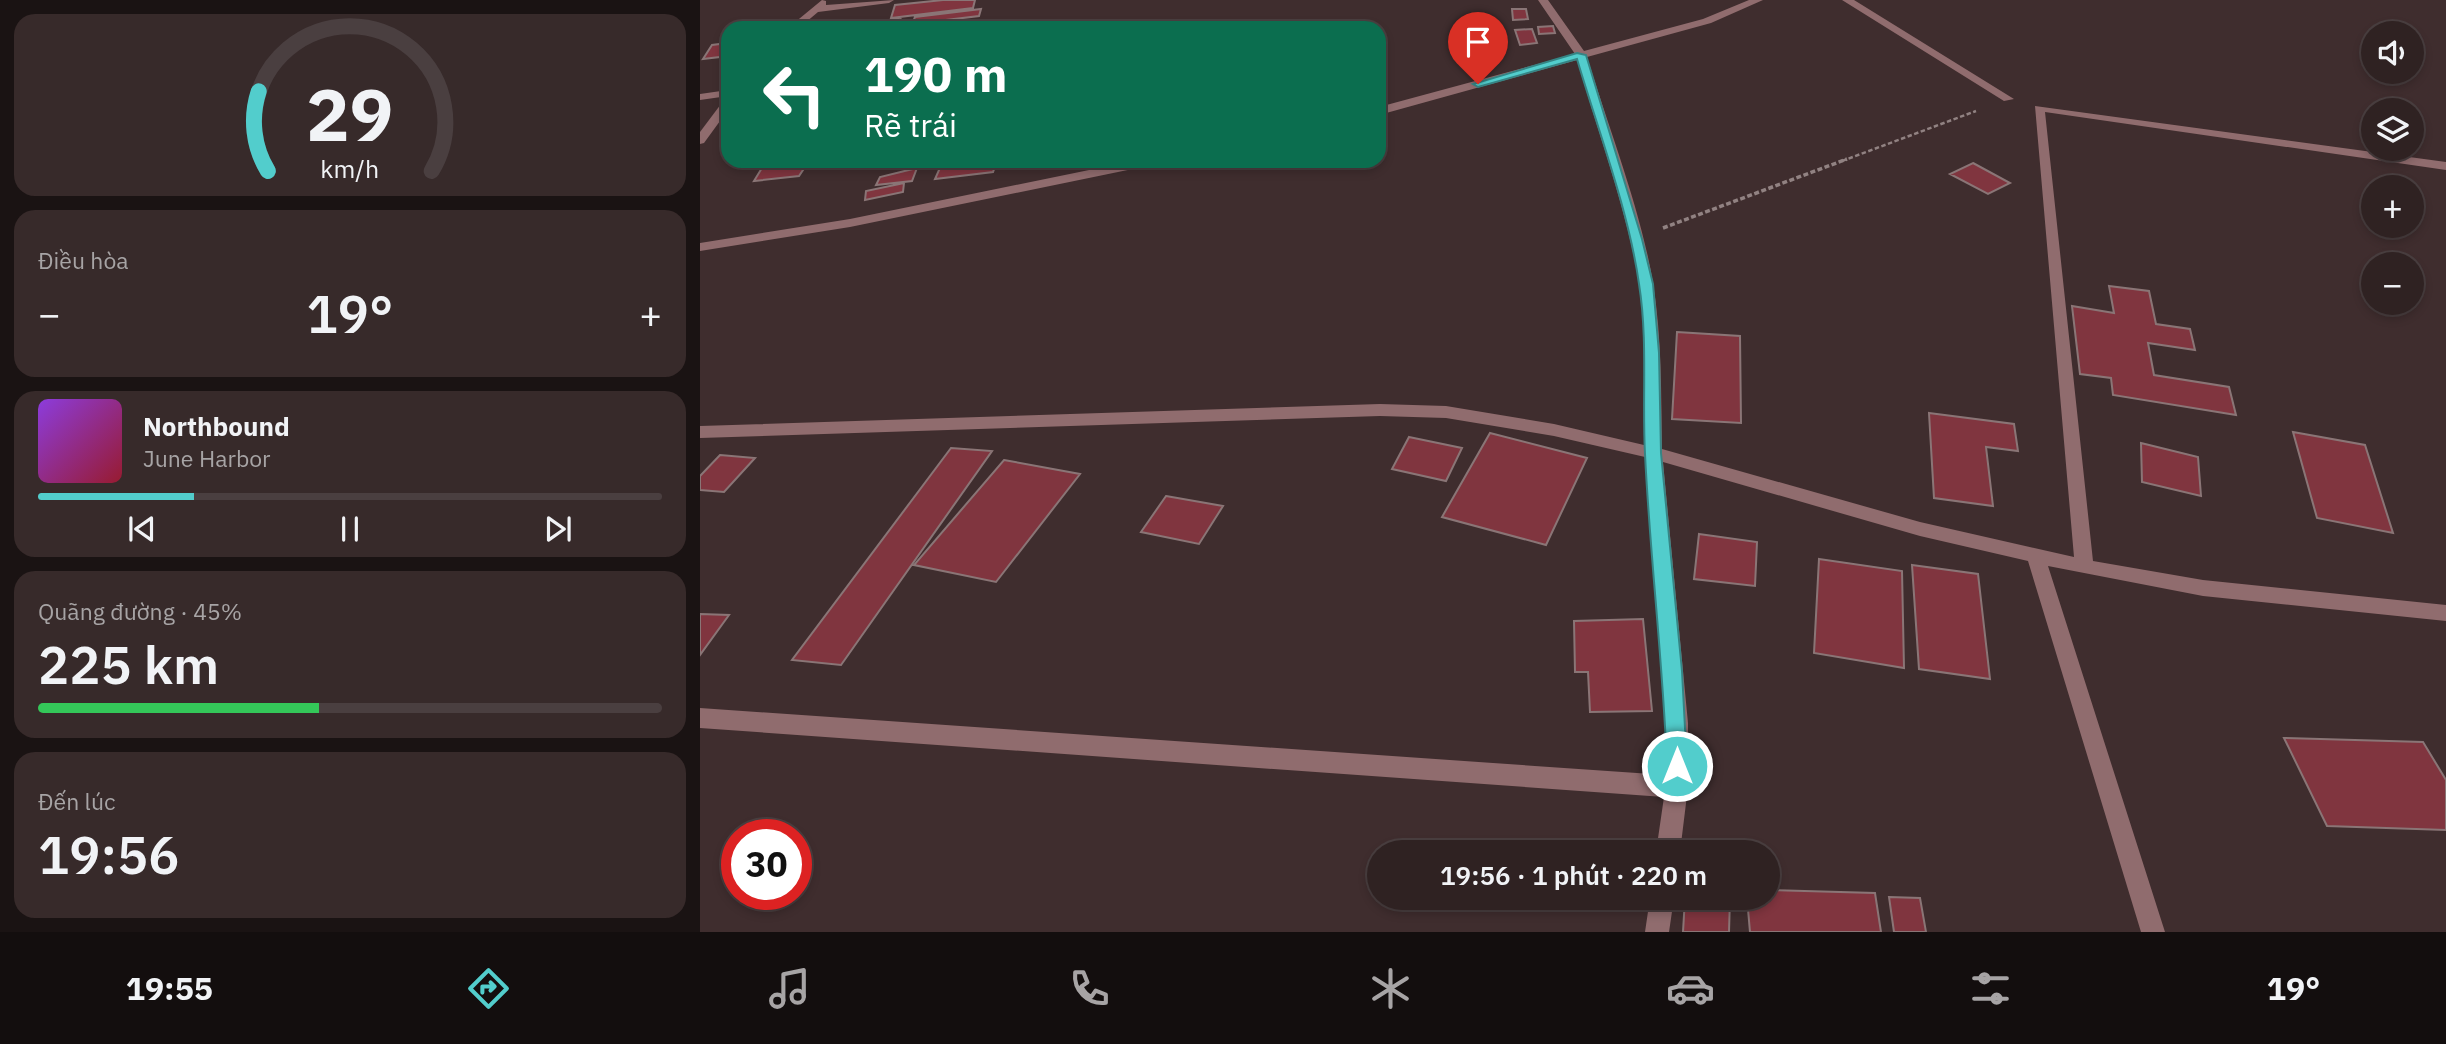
<!DOCTYPE html>
<html lang="vi">
<head>
<meta charset="utf-8">
<style>
  :root { --surface:#2f2222; --page:#372a2a; --text:#f1f3f6; --muted:#a7a4a5; --line:#4a3f40; --accent:#52cdcc }
  body { margin:0; font-family:"IBM Plex Sans",sans-serif; background:var(--page); color:var(--text); height:100vh; display:flex; flex-direction:column; font-size:26px; white-space:nowrap }
  * { box-sizing:border-box; margin:0 }
  p { font-size:23px; color:var(--muted) }
  .icon { flex:none; width:38px; height:38px; fill:none; stroke:currentColor; stroke-width:2; stroke-linecap:round; stroke-linejoin:round }
  .map { position:relative; flex:1; overflow:hidden }
  .drawer { display:flex; flex-direction:column; gap:14px; padding:14px; background:#1a1313; width:700px }
  .drawer>* { flex:none }
  .guide { position:absolute; left:21px; top:21px; width:665px; height:147px; border-radius:21px; box-shadow:0 4px 10px #0003,0 0 0 2px var(--line); background:#0b6e4f; color:#fff; overflow:hidden }
  .fabs { position:absolute; left:1661px; top:21px; display:grid; gap:14px }
  .fabs a { display:grid; place-items:center; width:63px; height:63px; border-radius:50%; background:var(--surface); box-shadow:0 4px 10px #0003,0 0 0 2px var(--line); font-size:35px }
  .speed { position:absolute; left:21px; top:819px; display:flex; gap:14px; font-size:35px; font-weight:700; text-align:center }
  .speed>* { display:grid; place-content:center; width:91px; height:91px; border-radius:50%; background:var(--surface); box-shadow:0 4px 10px #0003,0 0 0 2px var(--line); line-height:1 }
  .speed .limit { border:10px solid #d22; background:#fff; color:#111 }
  .pin { position:absolute; display:grid; place-items:center; width:60px; height:60px; color:#fff; margin:-72px -30px; border-radius:50% 50% 50% 0; rotate:-45deg; box-shadow:0 0 7px #0007 }
  .pin .icon { rotate:45deg }
  .me { position:absolute; width:77px; margin:-38px; rotate:0deg; stroke-linejoin:round; filter:drop-shadow(0 0 5px #0008) }
  .turn { display:flex; align-items:center; gap:24px; height:147px; padding:0 28px; font-size:32px }
  .turn .icon { width:91px; height:91px; stroke-width:2.5 }
  .turn b { display:block; font-size:49px; line-height:60px }
  .big { font-size:52px; font-weight:600; line-height:1.1 }
  .drawer .widget { flex:1; display:flex; flex-direction:column; justify-content:center; gap:10px; min-width:0; padding:0 24px; border-radius:21px; background:var(--page) }
  .drawer .dial { align-items:center; gap:0 }
  .dial svg { height:182px; overflow:visible; fill:none; stroke:var(--line); stroke-width:7; stroke-linecap:round; text-anchor:middle }
  .dial text { fill:var(--text); stroke:none }
  .song { display:flex; align-items:center; gap:21px }
  .cover { width:84px; height:84px; border-radius:10px; background:linear-gradient(135deg,hsl(270 70% 55%),hsl(350 70% 35%)) }
  .played { height:7px; border-radius:4px; background:linear-gradient(90deg,var(--accent) 25%,var(--line) 25%) }
  .keys { display:flex; justify-content:space-around; direction:ltr }
  .heat { display:flex; justify-content:space-between; align-items:center; font-size:38px; direction:ltr }
  .charge { height:10px; border-radius:5px; background:linear-gradient(90deg,#34c759 45%,var(--line) 0) }
  .trip { position:absolute; left:667px; top:840px; width:413px; height:70px; border-radius:35px; background:var(--surface); box-shadow:0 4px 10px #0003,0 0 0 2px var(--line); font-weight:600; line-height:70px; text-align:center }
  .tab-bar { display:flex; height:112px; justify-content:space-around; align-items:center; background:#130e0e; color:var(--muted) }
  .tab-bar .icon { width:49px; height:49px }
  .tab-bar .active { color:var(--accent) }
  .tab-bar b { font-size:32px; color:var(--text) }
  main { display:flex; flex:1; min-height:0 }
  .map>svg:first-child { display:block }
  .building { fill:#80353f; stroke:#8a7576; stroke-width:2 }
  .lines { fill:none; stroke-linecap:round; stroke-linejoin:round }
  .path-far1 { stroke:#918282; stroke-width:2.5; stroke-dasharray:4.5 2.5; stroke-linecap:butt }
  .path { stroke:#918282; stroke-width:3.5; stroke-dasharray:5 2.5; stroke-linecap:butt }
  .minor { fill:#906c6e; fill-rule:evenodd }
  .route { fill:#52cdcc; stroke:#358585; stroke-width:2 }
</style>
</head>
<body>
<main>
<section class="drawer">
<div class="widget dial"><svg viewBox="0 0 100 80">
<path d="M14 69A42 42 0 1 1 86 69"/>
<path d="M14 69A42 42 0 0 1 10 34" stroke="#52cdcc"/>
<text x="50" y="56" font-size="32" font-weight="700">29</text>
<text x="50" y="72" font-size="11">km/h</text>
</svg></div>
<div class="widget"><p>Điều hòa</p>
<div class="heat"><a>−</a><b class="big">19°</b><a>+</a></div>
</div>
<div class="widget">
<div class="song"><i class="cover"></i><div><b>Northbound</b><p>June Harbor</p></div></div>
<div class="played"></div>
<div class="keys"><svg class="icon" aria-label="previous" viewBox="0 0 24 24"><path d="M18 5L8 12l10 7zM5 5v14"/></svg><svg class="icon" aria-label="pause" viewBox="0 0 24 24"><path d="M8 5v14M16 5v14"/></svg><svg class="icon" aria-label="next" viewBox="0 0 24 24"><path d="M6 5l10 7-10 7zM19 5v14"/></svg></div>
</div>
<div class="widget"><p>Quãng đường · 45%</p><b class="big">225 km</b><div class="charge"></div></div>
<div class="widget"><p>Đến lúc</p><b class="big">19:56</b></div>
</section>
<div class="map">
<svg width="1746" height="932" viewBox="0 0 1746 932">
  <rect width="100%" height="100%" fill="#3f2d2e"/>
  <path class="building" d="M243,0H275L273,8L191,18L195,5Z
    M281,9L279,16L212,24L215,17Z
    M812,9H826L828,19L813,20Z
    M200,19L194,28H122L126,23Z
    M853,26L855,33L839,34L838,27Z
    M832,29L837,43L820,45L815,30Z
    M28,43V56L3,59L12,45Z
    M109,161L99,176L54,181L65,163Z
    M187,161H218L190,168Z
    M243,161H297L293,172L235,179Z
    M1273,163L1310,183L1288,194L1250,174Z
    M217,168L212,181L176,185L180,177Z
    M204,183L203,192L165,200L166,191Z
    M1409,286L1449,291L1456,324L1490,329L1495,350L1448,343L1454,375L1529,387L1536,415L1413,395L1411,378L1380,374L1372,306L1414,313Z
    M977,332L1040,336L1041,423L972,419Z
    M1229,413L1314,424L1318,451L1286,447L1293,506L1234,498Z
    M1593,432L1665,445L1693,533L1617,518Z
    M790,433L887,458L846,545L742,517Z
    M709,437L762,448L746,481L692,469Z
    M1441,443L1498,457L1501,496L1442,482Z
    M251,448L292,451L141,665L92,660Z
    M20,455L55,458L24,492L0,490V476Z
    M304,460L380,474L296,582L214,565Z
    M466,496L523,506L499,544L441,532Z
    M999,534L1057,542L1055,586L994,579Z
    M1119,559L1202,571L1204,668L1114,653Z
    M1212,565L1278,574L1290,679L1219,669Z
    M0,614L29,615L0,655Z
    M943,619L952,711L890,712L888,672H875L874,621Z
    M1584,738L1723,742L1746,780V830L1627,826Z
    M1068,890L1175,893L1181,932H1050L1047,898H1068Z
    M1189,897L1220,898L1226,932H1194Z
    M985,898H1030L1029,932H983Z"/>
  <g class="lines">
    <path class="path-far1" d="M1142,161L1276,111"/>
    <path class="path" d="M963,228L1147,159"/>
    <path class="minor" d="M122,0L126,1V5L194,0L189,3L118,12L99,28H88Z
      M838,0H848L884,51L1003,19L1049,0H1063L1011,23L887,57C909,129 941,210 953,283C962,338 961,394 962,449L1220,522L1374,557L1335,106L1746,162V170L1345,112L1393,561L1503,580L1746,605V621L1503,596L1348,566L1465,932H1441L1328,561L1220,536L963,462L988,723V787L980,852H956L964,797L0,728V708L966,775V723L945,457L854,436L746,418L680,416L0,438V426L680,404L746,406L854,424L944,445C944,391 947,336 939,283C927,210 898,132 877,60L679,115V107L875,54Z
      M1142,0H1154L1314,99L1304,101Z
      M28,90V96L0,100V94Z
      M28,99V110L4,143L0,144V132L24,100Z
      M433,161H458L452,165L150,227L0,251V243L150,219Z
      M950,898H974L969,932H945Z"/>
  </g>
  <path class="route" d="M877,53L886,55L942,239L953,284L959,353L961,453L982,671L987,766L984,772L977,775L970,772L967,766C963,661 950,558 945,454C942,397 948,340 939,284C929,212 898,130 877,59L778,87L773,84Z"/>
</svg>
<div class="fabs">
<a><svg class="icon" aria-label="sound" viewBox="0 0 24 24"><path d="M4 9h4l5-4v14l-5-4H4zM17 9q2 3 0 6"/></svg></a>
<a><svg class="icon" aria-label="layers" viewBox="0 0 24 24"><path d="M12 4l9 5-9 5-9-5zM3 14l9 5 9-5"/></svg></a>
<a>+</a>
<a>−</a>
</div>
<div class="speed"><div class="limit">30</div></div>
<div class="pin" style="left:778px;top:84px;background:#d93025"><svg class="icon" aria-label="arrive" viewBox="0 0 24 24"><path d="M6 21V4h12l-3 4 3 4H6"/></svg></div>
<svg class="me" style="left:977px;top:766px" viewBox="-20 -20 40 40"><circle r="17" fill="#52cdcc" stroke="#fff" stroke-width="3"/><path d="M0-11L8 9 0 5-8 9z" fill="#fff"/></svg>
<div class="trip">19:56 · 1 phút · 220 m</div>
<div class="guide">
<div class="turn"><svg class="icon" aria-label="left" viewBox="0 0 24 24"><path d="M17 20v-9H6M10 6l-5 5 5 5"/></svg><div><b>190 m</b>Rẽ trái</div></div>
</div>
</div>
</main>
<nav class="tab-bar">
<b>19:55</b>
<svg class="icon active" aria-label="directions" viewBox="0 0 24 24"><path d="M12 3l9 9-9 9-9-9zM9 14v-3h6M13 9l2 2-2 2"/></svg>
<svg class="icon" aria-label="music" viewBox="0 0 24 24"><path d="M9 18V5l10-2v13"/><circle cx="6" cy="18" r="3"/><circle cx="16" cy="16" r="3"/></svg>
<svg class="icon" aria-label="phone" viewBox="0 0 24 24"><path d="M5 4h4l2 5-3 2q2 4 5 5l2-3 5 2v4C11 20 4 13 5 4z"/></svg>
<svg class="icon" aria-label="climate" viewBox="0 0 24 24"><path d="M12 3v18M4 7l16 10M4 17L20 7"/></svg>
<svg class="icon" aria-label="car" viewBox="0 0 24 24"><path d="M5 17H2v-5l4-1 3-4h7l3 4 3 1v5h-3M9 17h6M6 11h13"/><circle cx="7" cy="17" r="2"/><circle cx="17" cy="17" r="2"/></svg>
<svg class="icon" aria-label="filters" viewBox="0 0 24 24"><path d="M4 7h16M4 17h16"/><circle cx="9" cy="7" r="2"/><circle cx="15" cy="17" r="2"/></svg>
<b>19°</b>
</nav>
</body>
</html>
